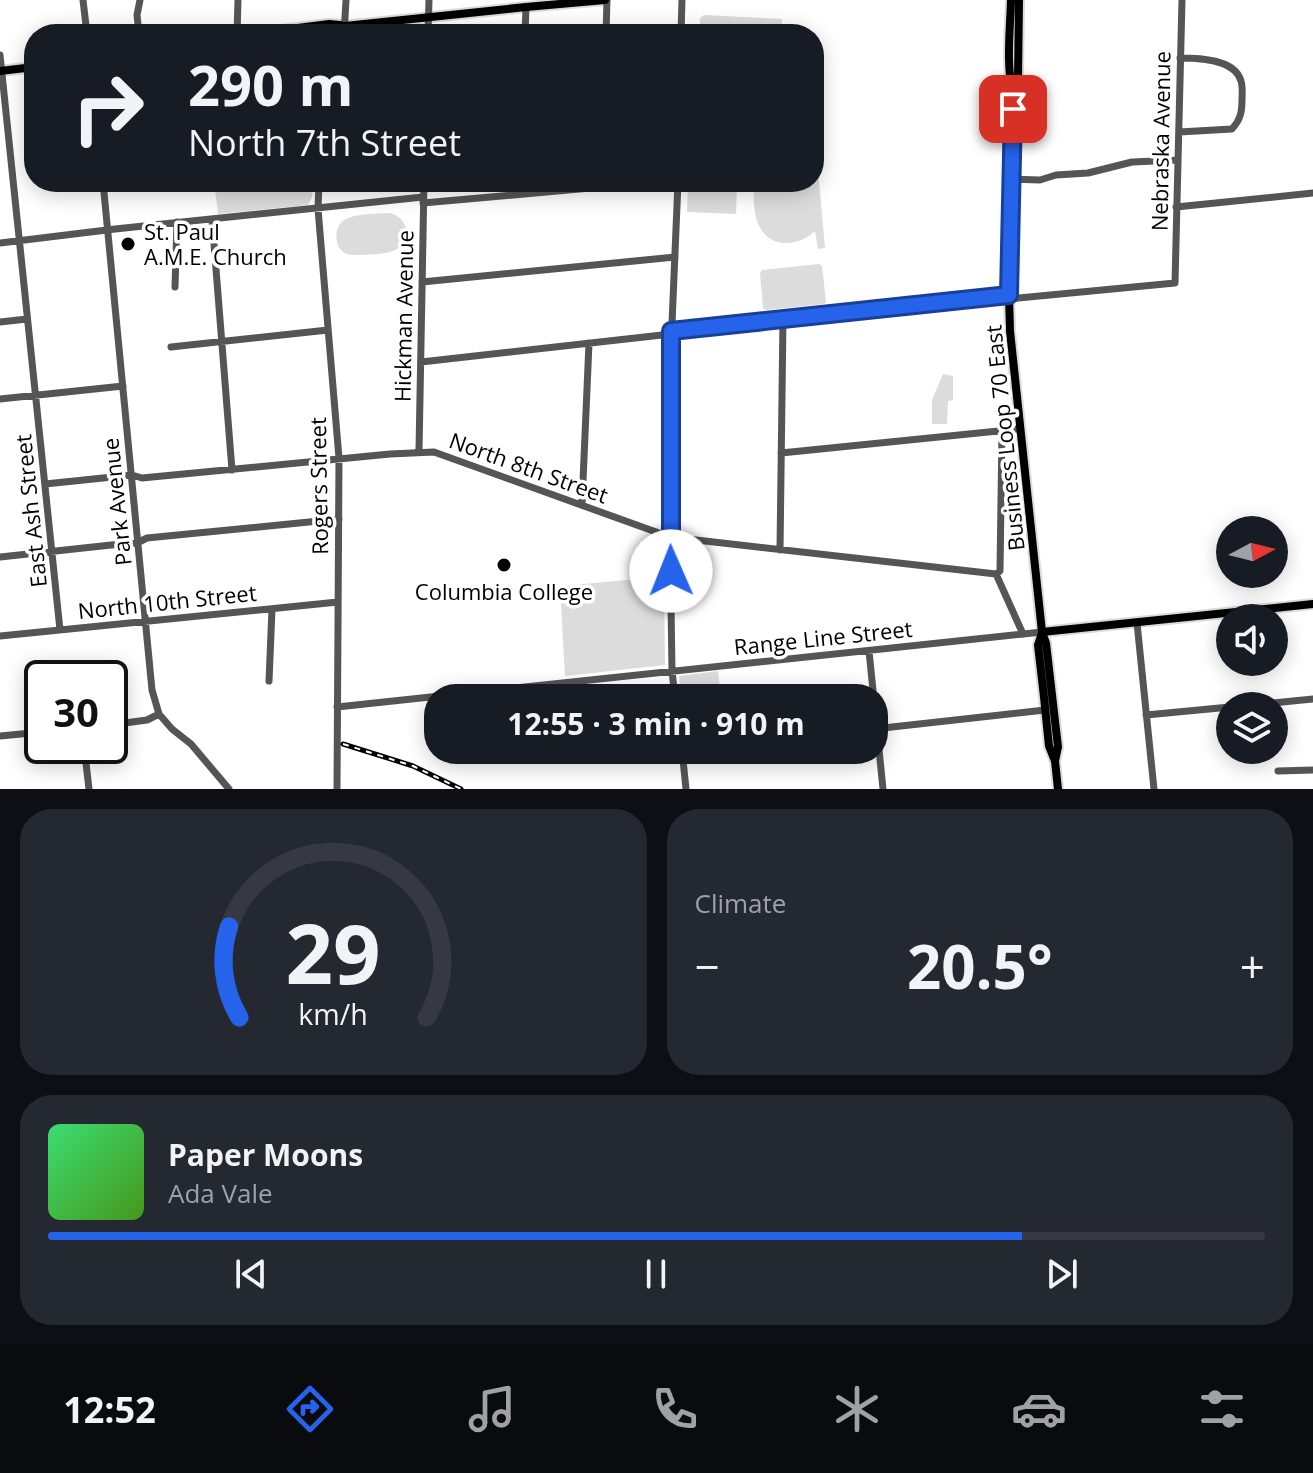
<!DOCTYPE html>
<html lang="en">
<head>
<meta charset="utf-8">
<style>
  :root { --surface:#171b24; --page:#242831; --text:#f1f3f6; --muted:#9ea1a6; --line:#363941; --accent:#2563eb }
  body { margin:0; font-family:"Open Sans",sans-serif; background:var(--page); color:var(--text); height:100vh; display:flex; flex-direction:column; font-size:30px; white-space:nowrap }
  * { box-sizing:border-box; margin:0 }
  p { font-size:26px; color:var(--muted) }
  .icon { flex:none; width:44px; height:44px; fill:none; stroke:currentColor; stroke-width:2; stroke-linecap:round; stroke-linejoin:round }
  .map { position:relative; height:789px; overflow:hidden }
  .panel { display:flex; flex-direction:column; gap:20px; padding:20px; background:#0d0f14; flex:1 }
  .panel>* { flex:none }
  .top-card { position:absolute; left:24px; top:24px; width:800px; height:168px; border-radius:32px; box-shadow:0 4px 20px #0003; background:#171b24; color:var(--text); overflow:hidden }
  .needle { width:52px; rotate:83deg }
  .controls { position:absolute; left:1216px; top:516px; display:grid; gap:16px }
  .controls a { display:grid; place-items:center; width:72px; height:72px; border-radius:50%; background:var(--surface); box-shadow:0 4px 20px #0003; font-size:40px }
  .speed { position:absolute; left:24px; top:660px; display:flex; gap:16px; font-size:40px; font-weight:700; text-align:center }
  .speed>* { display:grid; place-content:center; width:104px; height:104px; border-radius:50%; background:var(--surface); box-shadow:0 4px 20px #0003; line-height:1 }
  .speed .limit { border:4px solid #111; border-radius:12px; background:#fff; color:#111 }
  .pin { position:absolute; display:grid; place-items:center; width:68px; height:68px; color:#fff; margin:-34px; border-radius:16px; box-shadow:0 4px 12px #0006 }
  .me { position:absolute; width:88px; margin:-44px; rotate:359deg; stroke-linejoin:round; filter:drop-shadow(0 0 6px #0008) }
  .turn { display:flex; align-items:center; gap:28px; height:168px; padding:0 32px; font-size:36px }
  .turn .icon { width:104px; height:104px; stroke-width:2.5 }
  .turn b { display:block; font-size:56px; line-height:68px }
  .big { font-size:60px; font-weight:700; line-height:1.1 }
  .panel .tile { flex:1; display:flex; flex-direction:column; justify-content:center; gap:12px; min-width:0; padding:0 28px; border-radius:32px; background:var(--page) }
  .panel .dial { align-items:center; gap:0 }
  .dial svg { height:208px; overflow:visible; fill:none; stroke:var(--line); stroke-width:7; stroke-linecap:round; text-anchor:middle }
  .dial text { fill:var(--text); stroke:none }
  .song { display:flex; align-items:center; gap:24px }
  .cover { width:96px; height:96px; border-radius:12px; background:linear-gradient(135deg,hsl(140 70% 55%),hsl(100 70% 35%)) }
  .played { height:8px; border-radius:4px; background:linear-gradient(90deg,var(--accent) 80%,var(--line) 80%) }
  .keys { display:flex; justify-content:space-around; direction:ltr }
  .heat { display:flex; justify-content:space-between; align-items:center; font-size:44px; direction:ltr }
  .panel .tiles { flex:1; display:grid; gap:20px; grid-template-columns:1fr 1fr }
  .tile:last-child { grid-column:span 2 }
  .trip { position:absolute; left:424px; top:684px; width:464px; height:80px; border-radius:32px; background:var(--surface); box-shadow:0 4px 20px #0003; font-weight:700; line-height:80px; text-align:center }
  .menu { display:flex; height:128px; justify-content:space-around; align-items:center; background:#090b0e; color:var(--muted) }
  .menu .icon { width:56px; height:56px }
  .menu .current { color:var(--accent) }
  .menu b { font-size:36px; color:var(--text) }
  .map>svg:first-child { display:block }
  .green { fill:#dcdcdc }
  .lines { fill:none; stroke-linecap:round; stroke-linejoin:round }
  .major-casing { stroke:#dbdbdb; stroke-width:12 }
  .minor { stroke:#555; stroke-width:7 }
  .major { stroke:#000; stroke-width:8 }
  .rail-casing { stroke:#000; stroke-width:5 }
  .rail { stroke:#fff; stroke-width:2; stroke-dasharray:6; stroke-linecap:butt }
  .route-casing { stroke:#184099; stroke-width:20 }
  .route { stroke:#2563eb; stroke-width:14 }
  .poi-dot { fill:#000; stroke:#fff; stroke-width:3 }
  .labels { text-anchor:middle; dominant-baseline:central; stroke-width:7; stroke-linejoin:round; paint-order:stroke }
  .street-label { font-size:22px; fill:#000; stroke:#fff }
  .poi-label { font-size:22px; fill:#000; stroke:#fff; text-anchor:start }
</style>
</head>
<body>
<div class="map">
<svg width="1313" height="789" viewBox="0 0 1313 789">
  <rect width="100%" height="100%" fill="#fff"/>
  <path class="green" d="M704,15L782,19V34H700V18Z
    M814,125L825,248L818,249L815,231C797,248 767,249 757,221C753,209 754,194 753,182H814Z
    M214,182H313L312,197L308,205L218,214Z
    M688,182H737L736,214L687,212Z
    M389,213C407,216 414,239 397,249C387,255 371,254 360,255C357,255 350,255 347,254C333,249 333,225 346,219C358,213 376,214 389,213Z
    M819,264L822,266L826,302L824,304L766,310L763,308L760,273L762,270Z
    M943,374L953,376V400L948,401L947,424H932V400Z
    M662,577L664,580L665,665L565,676L560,586Z
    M718,671L721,698H681L679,676Z"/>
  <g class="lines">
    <g class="major-casing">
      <path id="major" d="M1011,0C1010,31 1006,64 1013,95
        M1019,0L1018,79L1013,97L1011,179L1009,295L1010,331L1042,632L1046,643L1058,747L1055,761
        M251,34L329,24L340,25
        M311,34L345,26L526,7L605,0
        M0,71L34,67
        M1042,632L1313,604
        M1042,633L1038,645L1044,697L1049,746L1055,761L1058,789"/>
    </g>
    <path class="minor" d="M83,0L87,34
      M139,34L137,15L140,0
      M237,34L238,0
      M344,34L346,0
      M428,34L429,0
      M525,34L526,7
      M606,34L607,0
      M681,34L682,0
      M0,55L60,630
      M1179,132L1232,129C1240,120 1242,113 1242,100C1242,95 1243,87 1241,81C1235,59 1199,58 1180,58
      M1011,179L1040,180L1056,175L1088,173L1132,162L1178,160
      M103,182L152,690L159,714L172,729L191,744L229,789
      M319,182L318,209L339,458L337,789
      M423,203L657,182
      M1176,207L1313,193
      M212,219L232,470
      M0,243L115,229L423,197
      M422,282L675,257
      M175,287L177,222
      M1009,299L1175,283L1182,0
      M0,322L27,319
      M671,331L1009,295
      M171,347L328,330
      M421,362L671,334
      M0,399L123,386
      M1002,431L1000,571L996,574L1023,634
      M419,451L424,182
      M781,453L1019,429
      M45,484L132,475L142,478L390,454L434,452L670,537L996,574
      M582,504L589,343
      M780,550L783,319
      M0,557L139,542L147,538L339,519
      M1137,623L1154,789
      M0,636L338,602
      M869,651L883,789
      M269,681L272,609
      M675,698L672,671L670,537L671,347L678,182
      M1242,706L1313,699
      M337,707L1042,632
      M1146,715L1230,707
      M110,725L147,720L159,714
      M874,729L1045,710
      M0,736L42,732
      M84,746L89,789
      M682,750L686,789
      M1278,771L1313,770"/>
    <use href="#major" class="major"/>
    <g class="rail-casing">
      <path id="rail" d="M343,744L413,766L461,789"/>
    </g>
    <use href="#rail" class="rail"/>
  </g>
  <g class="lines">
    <g class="route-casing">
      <path id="route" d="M671,571V331L1009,295L1013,109"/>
    </g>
    <use href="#route" class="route"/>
  </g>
  <g class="poi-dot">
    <circle cx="128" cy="244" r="8"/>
    <circle cx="504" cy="565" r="8"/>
  </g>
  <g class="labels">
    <g class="street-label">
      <text transform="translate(1160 141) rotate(-89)">Nebraska Avenue</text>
      <text transform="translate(403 316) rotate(-89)">Hickman Avenue</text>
      <text transform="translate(1004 438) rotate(-96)">Business Loop 70 East</text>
      <text transform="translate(529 467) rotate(20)">North 8th Street</text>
      <text transform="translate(318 486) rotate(-91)">Rogers Street</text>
      <text transform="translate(116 502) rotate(-96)">Park Avenue</text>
      <text transform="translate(30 511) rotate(-96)">East Ash Street</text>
      <text transform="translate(167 601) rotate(-6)">North 10th Street</text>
      <text transform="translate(823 637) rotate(-6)">Range Line Street</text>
    </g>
    <g class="poi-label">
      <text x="144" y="231">St. Paul<tspan x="144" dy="25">A.M.E. Church</tspan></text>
      <text x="504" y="591" text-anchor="middle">Columbia College</text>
    </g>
  </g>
</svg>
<div class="controls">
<a><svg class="needle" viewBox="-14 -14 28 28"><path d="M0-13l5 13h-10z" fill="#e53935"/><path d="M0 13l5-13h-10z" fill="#9ea1a6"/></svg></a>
<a><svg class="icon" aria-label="sound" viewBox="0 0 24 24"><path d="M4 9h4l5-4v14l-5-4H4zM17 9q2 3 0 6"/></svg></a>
<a><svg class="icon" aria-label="layers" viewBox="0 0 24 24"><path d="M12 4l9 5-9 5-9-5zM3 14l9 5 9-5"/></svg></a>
</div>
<div class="speed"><div class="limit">30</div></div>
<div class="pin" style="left:1013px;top:109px;background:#d93025"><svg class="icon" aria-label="arrive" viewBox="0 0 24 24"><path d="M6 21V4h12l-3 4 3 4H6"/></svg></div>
<svg class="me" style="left:671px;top:571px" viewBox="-20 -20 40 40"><circle r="19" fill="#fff"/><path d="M0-13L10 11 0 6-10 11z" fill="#2563eb"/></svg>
<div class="trip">12:55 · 3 min · 910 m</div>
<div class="top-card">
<div class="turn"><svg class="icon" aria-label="right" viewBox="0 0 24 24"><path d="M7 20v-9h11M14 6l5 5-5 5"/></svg><div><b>290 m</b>North 7th Street</div></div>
</div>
</div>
<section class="panel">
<div class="tiles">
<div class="tile dial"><svg viewBox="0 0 100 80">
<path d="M14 69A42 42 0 1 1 86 69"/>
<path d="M14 69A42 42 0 0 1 10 34" stroke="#2563eb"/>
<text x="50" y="56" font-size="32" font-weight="700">29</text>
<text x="50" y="72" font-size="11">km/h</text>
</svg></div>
<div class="tile"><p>Climate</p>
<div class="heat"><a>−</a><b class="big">20.5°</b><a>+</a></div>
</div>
<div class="tile">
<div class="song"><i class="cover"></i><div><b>Paper Moons</b><p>Ada Vale</p></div></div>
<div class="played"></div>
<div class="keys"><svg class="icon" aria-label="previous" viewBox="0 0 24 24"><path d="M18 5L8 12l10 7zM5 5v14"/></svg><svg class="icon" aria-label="pause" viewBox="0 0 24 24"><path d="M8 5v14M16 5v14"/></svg><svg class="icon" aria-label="next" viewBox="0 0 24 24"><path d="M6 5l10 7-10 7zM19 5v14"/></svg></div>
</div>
</div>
</section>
<nav class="menu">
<b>12:52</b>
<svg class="icon current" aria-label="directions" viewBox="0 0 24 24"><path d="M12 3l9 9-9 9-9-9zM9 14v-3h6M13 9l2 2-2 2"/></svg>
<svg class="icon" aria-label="music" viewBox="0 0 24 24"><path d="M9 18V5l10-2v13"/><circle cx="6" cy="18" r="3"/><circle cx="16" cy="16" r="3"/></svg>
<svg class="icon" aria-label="phone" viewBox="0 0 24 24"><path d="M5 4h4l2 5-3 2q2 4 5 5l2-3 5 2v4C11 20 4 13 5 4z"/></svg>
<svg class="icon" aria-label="climate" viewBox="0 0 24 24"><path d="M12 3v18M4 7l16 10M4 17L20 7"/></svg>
<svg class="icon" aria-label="car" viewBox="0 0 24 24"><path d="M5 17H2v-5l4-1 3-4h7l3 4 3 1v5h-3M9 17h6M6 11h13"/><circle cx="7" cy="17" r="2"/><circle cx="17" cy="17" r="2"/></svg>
<svg class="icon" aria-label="filters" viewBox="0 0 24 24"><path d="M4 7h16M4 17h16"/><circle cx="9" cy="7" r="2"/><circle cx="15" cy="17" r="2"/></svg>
</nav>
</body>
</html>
